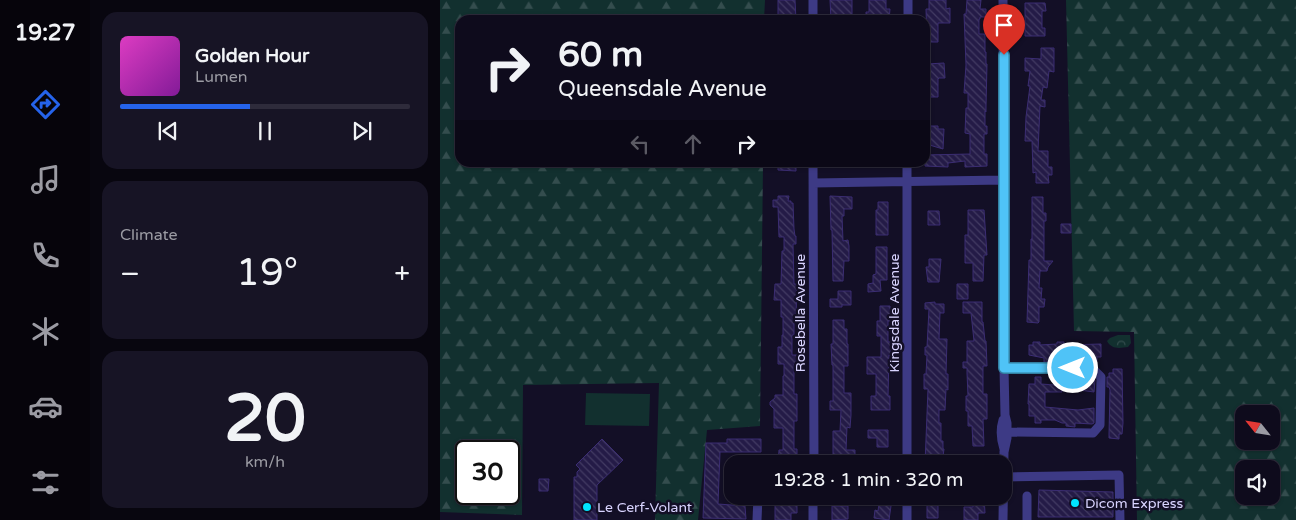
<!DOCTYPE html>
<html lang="en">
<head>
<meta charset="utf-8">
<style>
  :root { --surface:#0e0b1c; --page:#171425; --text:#f1f3f6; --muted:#9b9ba3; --line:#2e2b3b; --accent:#2563eb }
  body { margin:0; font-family:"Varela Round",sans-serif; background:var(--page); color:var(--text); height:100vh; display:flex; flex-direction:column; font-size:19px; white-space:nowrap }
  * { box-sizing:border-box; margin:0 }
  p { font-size:16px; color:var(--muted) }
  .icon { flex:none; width:28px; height:28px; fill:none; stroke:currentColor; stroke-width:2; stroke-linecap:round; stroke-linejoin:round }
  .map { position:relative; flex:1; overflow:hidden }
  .panel { display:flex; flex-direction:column; gap:12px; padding:12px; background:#08060f; width:350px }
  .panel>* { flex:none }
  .banner { position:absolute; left:15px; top:15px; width:475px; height:152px; border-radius:15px; box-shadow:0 1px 4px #0004,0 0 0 1px var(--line); background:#0e0b1c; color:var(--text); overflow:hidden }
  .needle { width:32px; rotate:300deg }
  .buttons { position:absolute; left:795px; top:405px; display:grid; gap:10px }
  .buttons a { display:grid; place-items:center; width:45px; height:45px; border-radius:10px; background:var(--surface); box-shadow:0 1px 4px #0004,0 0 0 1px var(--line); font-size:25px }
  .speed { position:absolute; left:15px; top:440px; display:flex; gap:10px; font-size:25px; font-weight:700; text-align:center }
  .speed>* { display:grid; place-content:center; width:65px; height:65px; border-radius:50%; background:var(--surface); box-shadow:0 1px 4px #0004,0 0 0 1px var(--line); line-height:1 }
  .speed .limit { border:2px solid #111; border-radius:8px; background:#fff; color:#111 }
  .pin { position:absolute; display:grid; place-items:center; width:42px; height:42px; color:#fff; margin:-51px -21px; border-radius:50% 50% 50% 0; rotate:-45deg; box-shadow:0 0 5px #0007 }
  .pin .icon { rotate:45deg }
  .me { position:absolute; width:55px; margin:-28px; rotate:270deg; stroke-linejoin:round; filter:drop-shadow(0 0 4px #0008) }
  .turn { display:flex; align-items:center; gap:18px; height:105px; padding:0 20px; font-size:22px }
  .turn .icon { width:65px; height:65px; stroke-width:2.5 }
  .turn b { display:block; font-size:35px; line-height:42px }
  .lanes { display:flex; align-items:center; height:48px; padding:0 20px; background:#0003; justify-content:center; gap:25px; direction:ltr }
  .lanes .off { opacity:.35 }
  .big { font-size:38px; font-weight:600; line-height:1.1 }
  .panel .widget { flex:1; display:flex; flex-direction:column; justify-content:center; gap:8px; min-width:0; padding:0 18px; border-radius:15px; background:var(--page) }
  .panel .dial { align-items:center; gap:0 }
  .dial b { font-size:65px; line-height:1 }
  .song { display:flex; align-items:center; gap:15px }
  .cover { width:60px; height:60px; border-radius:8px; background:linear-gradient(135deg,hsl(310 70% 55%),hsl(290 70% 35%)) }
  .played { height:5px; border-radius:2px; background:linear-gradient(90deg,var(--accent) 45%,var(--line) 45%) }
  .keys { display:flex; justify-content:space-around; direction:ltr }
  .heat { display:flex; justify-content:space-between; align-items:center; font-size:28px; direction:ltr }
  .trip { position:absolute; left:284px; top:455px; width:288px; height:50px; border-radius:15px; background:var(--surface); box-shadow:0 1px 4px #0004,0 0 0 1px var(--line); font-weight:600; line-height:50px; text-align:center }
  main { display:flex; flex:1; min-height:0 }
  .menu { display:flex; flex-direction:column; width:90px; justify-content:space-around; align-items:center; background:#06040b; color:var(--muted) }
  .menu .icon { width:35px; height:35px }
  .menu .on { color:var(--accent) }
  .menu b { font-size:22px; color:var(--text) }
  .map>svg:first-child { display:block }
  .forest { fill:url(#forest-firs); fill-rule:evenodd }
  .park { fill:url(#park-crowns) }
  .pitch { fill:#12302f }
  .building { fill:url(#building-back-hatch); stroke:#3b2d73 }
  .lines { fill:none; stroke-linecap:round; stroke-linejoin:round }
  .minor { stroke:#3d3a85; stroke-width:9 }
  .route-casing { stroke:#337fa1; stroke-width:12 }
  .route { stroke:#4fc3f7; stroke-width:9 }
  .poi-dot { fill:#00e5ff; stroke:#130f26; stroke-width:2 }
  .labels { text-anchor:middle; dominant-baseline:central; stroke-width:5; stroke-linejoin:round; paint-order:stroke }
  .street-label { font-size:14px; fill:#d9d4ff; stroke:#130f26 }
  .poi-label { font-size:14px; fill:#d9d4ff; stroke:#130f26; text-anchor:start }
</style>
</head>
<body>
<main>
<nav class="menu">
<b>19:27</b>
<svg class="icon on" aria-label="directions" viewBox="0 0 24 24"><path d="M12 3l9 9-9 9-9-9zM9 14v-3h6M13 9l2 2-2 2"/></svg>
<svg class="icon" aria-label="music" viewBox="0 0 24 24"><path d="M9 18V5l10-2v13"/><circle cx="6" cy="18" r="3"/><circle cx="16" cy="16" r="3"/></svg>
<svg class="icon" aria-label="phone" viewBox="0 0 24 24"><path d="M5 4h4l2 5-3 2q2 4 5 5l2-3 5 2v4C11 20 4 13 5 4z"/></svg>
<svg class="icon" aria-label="climate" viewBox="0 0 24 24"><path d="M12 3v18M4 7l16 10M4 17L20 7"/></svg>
<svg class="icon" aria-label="car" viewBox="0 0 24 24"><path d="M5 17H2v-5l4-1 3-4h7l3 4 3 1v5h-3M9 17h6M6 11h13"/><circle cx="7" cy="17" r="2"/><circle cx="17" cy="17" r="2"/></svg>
<svg class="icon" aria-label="filters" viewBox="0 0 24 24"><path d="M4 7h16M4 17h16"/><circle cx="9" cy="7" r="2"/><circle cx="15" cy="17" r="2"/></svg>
</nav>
<section class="panel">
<div class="widget">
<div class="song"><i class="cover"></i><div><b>Golden Hour</b><p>Lumen</p></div></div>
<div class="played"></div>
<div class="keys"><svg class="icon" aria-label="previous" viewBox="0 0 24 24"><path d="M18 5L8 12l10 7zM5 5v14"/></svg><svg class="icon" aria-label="pause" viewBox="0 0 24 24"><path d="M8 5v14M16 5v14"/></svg><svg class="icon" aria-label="next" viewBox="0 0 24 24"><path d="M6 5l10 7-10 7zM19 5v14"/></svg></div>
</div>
<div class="widget"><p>Climate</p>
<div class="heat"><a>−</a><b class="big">19°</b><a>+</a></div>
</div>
<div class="widget dial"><b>20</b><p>km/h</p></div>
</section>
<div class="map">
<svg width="856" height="520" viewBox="0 0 856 520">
  <defs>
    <pattern id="forest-firs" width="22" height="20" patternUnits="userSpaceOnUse" patternTransform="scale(1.25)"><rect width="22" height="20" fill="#12302f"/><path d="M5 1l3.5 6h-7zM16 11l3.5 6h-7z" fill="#344d4e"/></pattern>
    <pattern id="park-crowns" width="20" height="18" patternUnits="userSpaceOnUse" patternTransform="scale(1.25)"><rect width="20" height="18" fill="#12302f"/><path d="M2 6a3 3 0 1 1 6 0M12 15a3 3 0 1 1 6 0" fill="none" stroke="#344d4e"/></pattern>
    <pattern id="building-back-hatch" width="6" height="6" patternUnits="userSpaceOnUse" patternTransform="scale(1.25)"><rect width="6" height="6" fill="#241b47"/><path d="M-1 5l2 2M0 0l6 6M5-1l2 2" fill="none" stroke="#433b63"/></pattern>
  </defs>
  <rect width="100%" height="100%" fill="#130f26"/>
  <path class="forest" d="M0,0H325L324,20H20V162L323,163L320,426L267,430L258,520H215L219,383L83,385L82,515L0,512ZM26,451H69V494H26Z
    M626,0H856V520H697L694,332L634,331ZM804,414H831V441H804ZM804,469H831V496H804Z"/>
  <path class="park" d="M678,335H690L691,343L688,347C680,348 672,350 667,341L670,338Z"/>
  <path class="pitch" d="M146,393L210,394L209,426L145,425Z"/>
  <path class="building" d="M338,0H355L356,20H338Z
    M390,0H412V20H391Z
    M429,0H446V9H450L449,20L426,19V12H429Z
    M489,0H506V9L510,8V23H498V42H487L486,9H489Z
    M527,0H541L540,9H546V17H540V19H539V34H545V52H546V64H547L546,106V112L545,111V126H547V134H544V154H547V166L525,167V161L508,163V167L485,166V155L530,154V134L525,133L526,108H528V93H524L526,65L524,14H526Z
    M585,3H605L606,11H602V28H605V36H585Z
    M601,48H614V72L609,71L607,88L603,87L601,100H605V107L600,106L598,151H608V167H612V175H608L609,183H596V172L593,173L592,141H585L586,117L590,86H588L590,71H585V58L601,59Z
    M504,63L505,78H499L498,79V97H487V64Z
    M488,126H498V129H504L503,149L486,144V137H488Z
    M338,162H356V171L338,170Z
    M338,196H349L348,201H351V203H353L354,229L355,236H356V244H353L354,284H357L356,317H354V335H352V355H357V364H354V394H357V421H354V449H357V458H354V464H338L339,450H343V428H334V409L330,405V402L335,398V395H343V376H344V364H338V347H342V335H343V317H341V300H334L335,284H341L342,251H344V237H339L338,207H333V200H338Z
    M390,196L412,197V209H404V216H402L403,241L408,240L409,246V261H404L403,281H393L392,230H391Z
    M592,197H603V213H606V221H604V261H613L608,267L607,271H600L599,288H602L601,299H605L604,307H599V322L598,323L587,322L589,260H591V239H592Z
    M438,202H448V235H436V210H438Z
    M528,210H544L547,255H544L543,281H533V263H525V235H528Z
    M488,211H499L500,225H488Z
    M621,224H631V233H621Z
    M436,247H447V280H440L441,291L428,292V284L433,283V275L436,274Z
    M489,259H501L499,282H488L486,267H489Z
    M517,284H528V299H517Z
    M398,291H411V305H402V307H390V299H398Z
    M495,302V304H504V313H500L499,339H507L506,374H508V390L506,389L505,410H499V423H501V441H503V449H504L502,464H485L488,389H484V374H486L487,355H485V347H487L489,309H485V303Z
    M523,302H542V322H543L545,341H546L547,366H543V394H547V419H543L544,446H533L532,426H528V411H526V396H528L527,373V368H523V362H527V341H534L531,313H523Z
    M440,306H450L451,321H448V342H451V356L449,355L448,396H450V410H431V396H436V374H427V357H441V336H437V321H440Z
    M393,320H404V329H407V344H408V366H404V393H411V415L410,428L407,427L406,450H415V462H407V464H393V431H400L401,410H390V401H393V365H392L391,344H393Z
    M593,342H600V345L617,344V342H624V345L661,344V357H657V361H650L649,360H637V358L632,357H617L614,358V362H604V358L589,355V345H593Z
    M673,369H682L683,423L682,434H679V439L669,438V434L670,390L669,387H667V377H669V373H673Z
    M626,375L651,376L655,380L654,392L639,390H622V392H605V407L638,410L654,408V423L652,424L635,423V427L626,426V423H622L615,420H601V423H595V416H589V404H588L589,384H595V377H601V384L615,385V379H619V378L622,377H626Z
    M428,430H448V447H437V438H428Z
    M162,439L183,460L157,485V520H134V477H137V472L140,469L136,465Z
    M287,439H321V452H280L278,504L305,506L306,519L263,518L266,443H287Z
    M99,479H109L108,491H99Z
    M599,490L673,492V517H598Z
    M343,496H354V504H357V513H351V520H335V505H343Z
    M440,496L448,497L452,499L449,520L434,518L435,510L438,511Z
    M533,496H544L545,513H538V520H524V507H533Z
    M487,497H498V518H487Z
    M392,506H408V519L392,520Z"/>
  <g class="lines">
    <path class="minor" d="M373,20V0
      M468,20V0
      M373,162L374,464
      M373,183L564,180
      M564,368L653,369L661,377L660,425L653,433L567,432
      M563,420C560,430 561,440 564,449
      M467,464V162
      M564,477L679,475L680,520
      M291,479H292
      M587,496V520
      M317,520L318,496
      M373,520V496
      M467,520V496
      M563,520L564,452L567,438V423L565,415L564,368L563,0"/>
  </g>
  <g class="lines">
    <g class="route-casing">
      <path id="route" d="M564,55V368H633"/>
    </g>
    <use href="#route" class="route"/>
  </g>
  <g class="poi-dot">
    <circle cx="635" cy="503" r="5"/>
    <circle cx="147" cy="507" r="5"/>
  </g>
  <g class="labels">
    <g class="street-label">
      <text transform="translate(360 313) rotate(-90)">Rosebella Avenue</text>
      <text transform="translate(454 313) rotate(-90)">Kingsdale Avenue</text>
    </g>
    <g class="poi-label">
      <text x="645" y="503">Dicom Express</text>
      <text x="157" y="507">Le Cerf-Volant</text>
    </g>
  </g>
</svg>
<div class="buttons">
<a><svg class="needle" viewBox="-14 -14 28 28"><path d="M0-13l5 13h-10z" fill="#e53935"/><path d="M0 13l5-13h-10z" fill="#9b9ba3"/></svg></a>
<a><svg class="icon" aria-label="sound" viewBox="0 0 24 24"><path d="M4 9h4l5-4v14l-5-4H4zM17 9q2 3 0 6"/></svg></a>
</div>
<div class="speed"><div class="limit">30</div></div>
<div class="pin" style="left:564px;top:55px;background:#d93025"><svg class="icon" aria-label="arrive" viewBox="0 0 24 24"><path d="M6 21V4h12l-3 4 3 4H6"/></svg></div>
<svg class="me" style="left:633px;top:368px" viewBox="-20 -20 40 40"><circle r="17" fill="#4fc3f7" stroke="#fff" stroke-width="3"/><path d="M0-11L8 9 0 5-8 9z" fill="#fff"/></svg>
<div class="trip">19:28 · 1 min · 320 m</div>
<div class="banner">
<div class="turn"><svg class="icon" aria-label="right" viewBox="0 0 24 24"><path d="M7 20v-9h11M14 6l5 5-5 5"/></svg><div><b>60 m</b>Queensdale Avenue</div></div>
<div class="lanes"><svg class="icon off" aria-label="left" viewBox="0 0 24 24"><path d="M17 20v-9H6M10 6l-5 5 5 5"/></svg><svg class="icon off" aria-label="ahead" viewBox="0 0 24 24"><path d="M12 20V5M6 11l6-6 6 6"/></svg><svg class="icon" aria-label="right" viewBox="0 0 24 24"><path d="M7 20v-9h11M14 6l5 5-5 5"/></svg></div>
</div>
</div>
</main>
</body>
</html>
